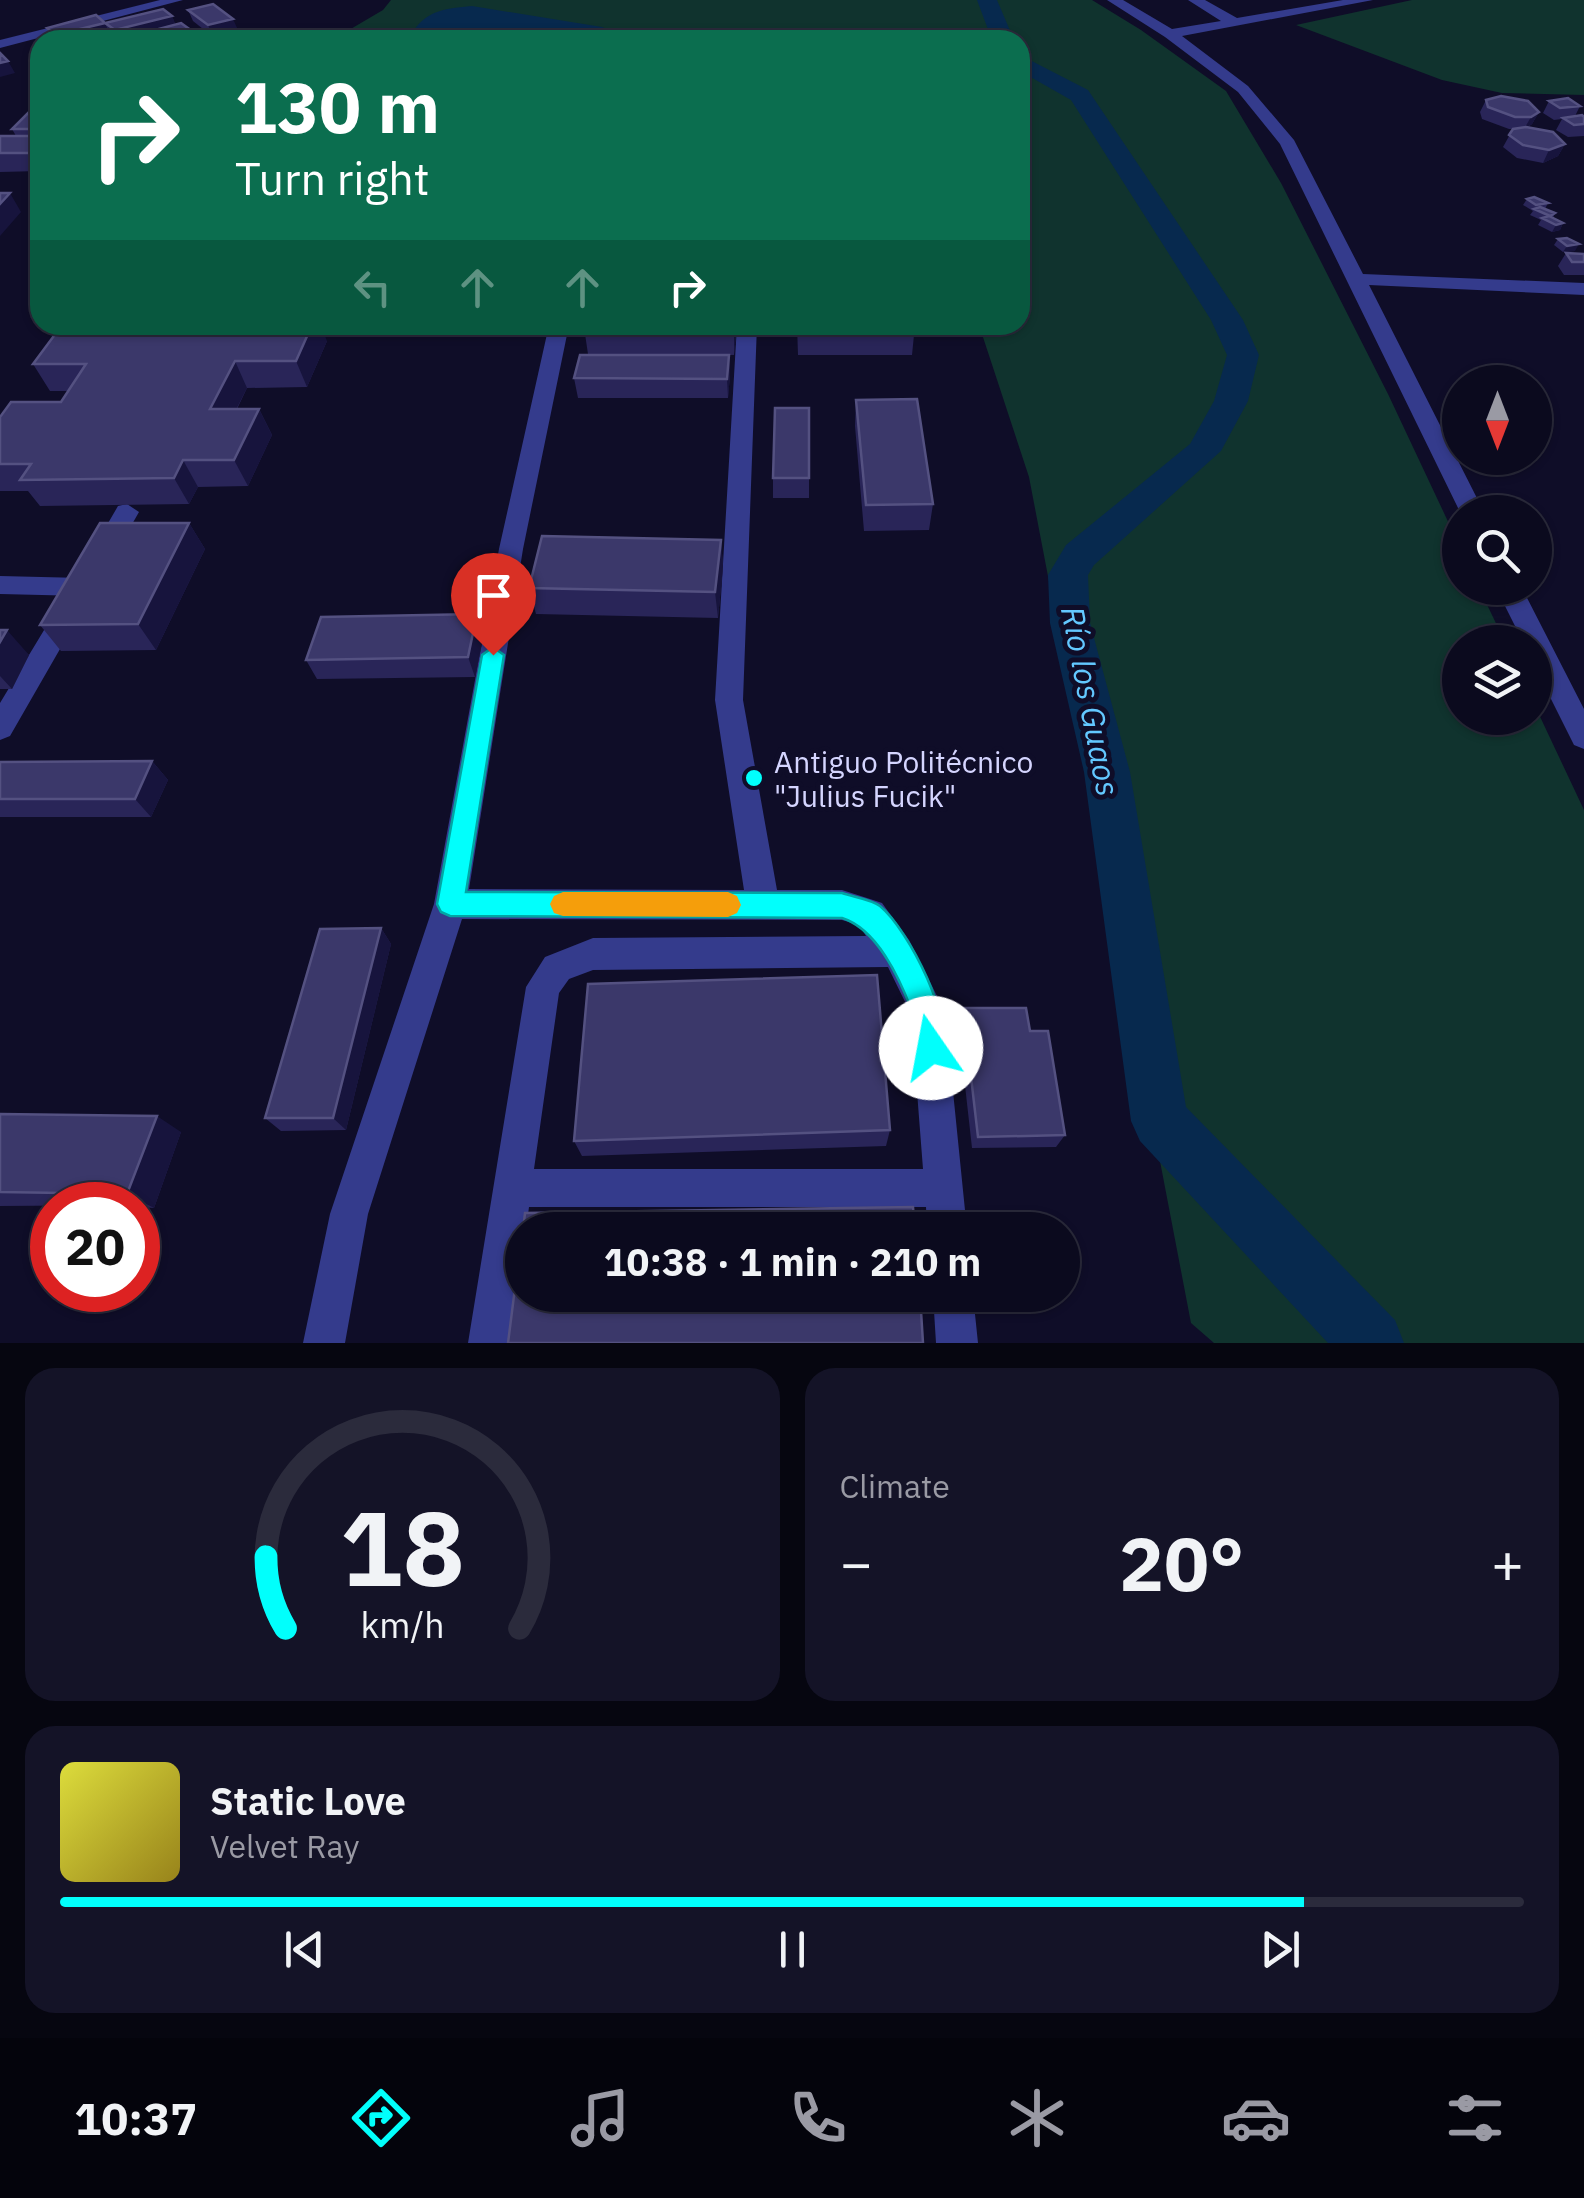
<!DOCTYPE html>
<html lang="en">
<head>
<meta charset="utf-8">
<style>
  :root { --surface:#0b0a1e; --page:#141327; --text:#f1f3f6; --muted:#9a9aa4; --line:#2b2b3c; --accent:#01fffc }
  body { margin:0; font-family:"IBM Plex Sans",sans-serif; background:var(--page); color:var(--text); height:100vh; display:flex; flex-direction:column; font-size:38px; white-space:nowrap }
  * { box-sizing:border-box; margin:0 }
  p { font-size:32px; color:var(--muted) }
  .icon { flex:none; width:55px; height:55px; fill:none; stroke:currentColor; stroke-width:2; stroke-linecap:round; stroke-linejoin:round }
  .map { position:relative; height:1343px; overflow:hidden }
  .drawer { display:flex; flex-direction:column; gap:25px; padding:25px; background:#060610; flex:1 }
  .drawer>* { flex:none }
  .guide { position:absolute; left:30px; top:30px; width:1000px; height:305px; border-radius:30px; box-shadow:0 2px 8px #0004,0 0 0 2px var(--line); background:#0b6e4f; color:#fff; overflow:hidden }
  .needle { width:65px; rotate:180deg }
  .fabs { position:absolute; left:1442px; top:365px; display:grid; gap:20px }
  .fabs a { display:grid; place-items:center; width:110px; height:110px; border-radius:50%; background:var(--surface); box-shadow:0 2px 8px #0004,0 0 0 2px var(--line); font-size:50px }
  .speed { position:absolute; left:30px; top:1182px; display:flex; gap:20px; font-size:50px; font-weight:700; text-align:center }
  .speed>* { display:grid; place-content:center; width:130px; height:130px; border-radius:50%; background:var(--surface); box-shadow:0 2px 8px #0004,0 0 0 2px var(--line); line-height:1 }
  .speed .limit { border:15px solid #d22; background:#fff; color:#111 }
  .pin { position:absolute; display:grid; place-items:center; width:85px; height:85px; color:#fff; margin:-102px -42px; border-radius:50% 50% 50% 0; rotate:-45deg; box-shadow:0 0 10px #0007 }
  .pin .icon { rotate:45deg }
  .me { position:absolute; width:110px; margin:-55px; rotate:348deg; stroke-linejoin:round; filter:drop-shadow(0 0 8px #0008) }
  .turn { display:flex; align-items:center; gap:35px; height:210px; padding:0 40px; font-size:45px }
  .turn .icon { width:130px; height:130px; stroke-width:2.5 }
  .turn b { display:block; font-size:70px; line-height:85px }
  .lanes { display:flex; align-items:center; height:95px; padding:0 40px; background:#0003; justify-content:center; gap:50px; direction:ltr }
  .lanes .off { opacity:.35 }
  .big { font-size:75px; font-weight:700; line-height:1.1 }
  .drawer .card { flex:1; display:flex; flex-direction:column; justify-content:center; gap:15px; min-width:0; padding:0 35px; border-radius:30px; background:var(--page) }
  .drawer .dial { align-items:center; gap:0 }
  .dial svg { height:260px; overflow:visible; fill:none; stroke:var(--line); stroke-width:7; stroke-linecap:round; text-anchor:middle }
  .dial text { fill:var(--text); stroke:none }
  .song { display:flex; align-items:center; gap:30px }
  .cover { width:120px; height:120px; border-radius:15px; background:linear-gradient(135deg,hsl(60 70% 55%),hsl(50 70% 35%)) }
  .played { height:10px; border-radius:5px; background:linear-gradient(90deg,var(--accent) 85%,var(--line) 85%) }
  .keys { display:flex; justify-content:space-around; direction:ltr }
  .heat { display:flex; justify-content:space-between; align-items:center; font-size:55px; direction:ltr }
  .drawer .tiles { flex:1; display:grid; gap:25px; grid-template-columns:1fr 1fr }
  .card:last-child { grid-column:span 2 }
  .trip { position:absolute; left:505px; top:1212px; width:575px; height:100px; border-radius:50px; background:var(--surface); box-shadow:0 2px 8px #0004,0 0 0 2px var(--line); font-weight:700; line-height:100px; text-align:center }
  .tab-bar { display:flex; height:160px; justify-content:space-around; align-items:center; background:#04040c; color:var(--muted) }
  .tab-bar .icon { width:70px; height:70px }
  .tab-bar .on { color:var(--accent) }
  .tab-bar b { font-size:45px; color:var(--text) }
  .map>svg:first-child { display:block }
  .green { fill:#10332e }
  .water { fill:#07294e }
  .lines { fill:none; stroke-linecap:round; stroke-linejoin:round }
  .river { fill:#07294e; fill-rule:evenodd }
  .minor { fill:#343b8c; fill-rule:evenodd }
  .wall { fill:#292558 }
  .shaded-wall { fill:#17143d }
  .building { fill:#3b386a; stroke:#545181; stroke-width:2.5 }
  .route { fill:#01fffc; stroke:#01a6a4; stroke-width:2.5 }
  .slow { fill:#f59e0b }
  .poi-dot { fill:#01fffc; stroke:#0f0d28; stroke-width:4 }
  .labels { text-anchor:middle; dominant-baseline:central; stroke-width:10; stroke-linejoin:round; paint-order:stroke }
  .poi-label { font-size:30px; fill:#d5d5ff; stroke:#0f0d28; text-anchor:start }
  .water-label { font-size:32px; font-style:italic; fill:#63c8ff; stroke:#0f0d28 }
</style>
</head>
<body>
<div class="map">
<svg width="1584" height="1343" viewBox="0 0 1584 1343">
  <rect width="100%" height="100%" fill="#0f0d28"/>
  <path class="green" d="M391,0H1092L1141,30L1226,91L1281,183L1388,394L1460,547V588H1479L1505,642H1460V718H1535V706L1584,810V1343H1214L1191,1323L1029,477L979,325H1020V40H332L383,10Z
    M1412,0H1584V95L1502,93L1442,80L1296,25Z"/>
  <path class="water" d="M472,6L602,27L617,33L611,39L599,40H425L412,33C428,9 445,9 472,6Z"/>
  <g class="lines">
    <path class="river" d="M977,0H997L1014,40H992Z
      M1020,55L1088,90L1243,320L1259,355L1248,401L1221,451L1094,565L1088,575L1090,623L1130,772L1186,1107L1395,1320L1404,1343H1328L1140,1141L1131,1121L1084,772L1050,623L1048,575L1066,545L1190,444L1214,401L1227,355L1211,320L1071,100L1020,71Z"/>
    <path class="minor" d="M160,0H183L0,48V40Z
      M1107,0H1123L1172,29L1221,21L1188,0H1205L1237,18L1343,0H1373L1182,36L1248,86L1294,140L1363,274L1584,283V295L1369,285L1484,512H1460L1280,144L1238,92L1165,37Z
      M549,325H569L523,549L469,889L744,890L715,700L737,325H757L743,700L777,890H842L870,899L882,903L909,940L945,1012L967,1230H927L926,1207H529L526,1230H522L510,1343H468L526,987L545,957L593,938L866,936L859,925L842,920L462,919L368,1214L345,1343H303L330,1214L434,904L499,549ZM888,967L911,1014L923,1169H534L559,993L569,979L593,970Z
      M127,504L139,512L111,561H93L89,555L93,549L118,506Z
      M0,576L83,578L92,580L96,587L92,594L83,596L0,594Z
      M1496,588H1522L1584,709V749L1574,745L1535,667V642H1523Z
      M70,599L79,602L83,609L10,736L0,740V703L61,602Z
      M933,1295H973L978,1343H936Z"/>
  </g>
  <path class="wall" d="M188,10L238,30L213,37L193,21Z
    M172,16L175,24L118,40L110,34L105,23Z
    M105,23L110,34L87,40H54L47,28Z
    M1486,100L1539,112L1532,124L1528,127L1565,144L1558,156L1543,163L1517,158L1503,147L1513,129H1509L1482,119L1480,112Z
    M1549,101L1580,106L1575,116L1584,117V136L1568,137L1556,130L1562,119L1554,120L1543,113Z
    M40,112V171L0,172V136H16L12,129Z
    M1527,199L1548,203L1545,209L1555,213L1553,218L1563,223L1560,230L1552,232L1538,225L1541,220L1530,215L1533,211L1523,205Z
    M1558,239L1575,251L1563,252L1554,245Z
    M1566,253L1584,254V275H1564L1558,266Z
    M797,325L914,335L912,355H798Z
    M585,334H736L734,355L588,354Z
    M327,341L307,387L247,388L237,409H259L272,435L248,486L198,487L189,504L40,506L28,491H0V417L61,402L68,391H50L33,364Z
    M729,355L730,375L728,398H578L574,378Z
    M856,400L933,504L929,530L864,531L855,426Z
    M809,408V498H773V478Z
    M189,523L205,549L156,650L61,651L40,625Z
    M721,540L723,566L718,618L536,614L529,588Z
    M0,630L29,655L12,689H0Z
    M484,634L475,677L317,679L306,660Z
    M152,761L168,780L151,817H0V762Z
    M381,928L391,944L346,1130L281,1131L265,1118Z
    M963,1008L1030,1031L1065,1135L1056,1147L972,1148L958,1023Z
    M0,1114L181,1132L154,1208L138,1207V1205L0,1206Z
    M890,1130L886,1146L582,1156L574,1141Z"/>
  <path class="shaded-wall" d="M172,16L177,28L120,40L115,30Z
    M233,19L238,30L213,37L208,25Z
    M105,23L110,34L87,40H58L55,35Z
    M192,31L196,40H159Z
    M8,61L15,73L0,77V63Z
    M1539,112L1532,124L1524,129L1531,117Z
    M1565,144L1558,156L1543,163L1549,150Z
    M10,193L21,212L0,236V204Z
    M1563,223L1560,230L1552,232L1556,225Z
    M1579,244L1575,251L1563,252L1567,246Z
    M312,325H321L327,341L307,387L296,361Z
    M734,325H735L736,334L734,355Z
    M729,355L730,375L728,398L727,379Z
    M235,361L247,388L223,435L210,409Z
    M259,409L272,435L248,486L234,460Z
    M183,460L198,487L189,504L174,478Z
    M189,523L205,549L156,650L138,624Z
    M721,540L723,566L718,618L715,592Z
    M477,614L484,634L475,677L468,657Z
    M7,630L29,655L12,689L0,676V642Z
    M152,761L168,780L151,817L135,799Z
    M381,928L391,944L346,1130L333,1118Z
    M157,1116L181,1132L154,1208L127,1194Z"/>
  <path class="building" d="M213,4L233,19L208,25L188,10Z
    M163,9L172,16L115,30L105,23Z
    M96,15L105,23L55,35L47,28Z
    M181,23L192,31L159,40H117Z
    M253,30L279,34L269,40H236Z
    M0,53L8,61L0,63Z
    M1501,96L1528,101L1539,112L1531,117H1515L1488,107L1486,100Z
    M1568,98L1580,106L1560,108L1549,101Z
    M29,112H40V129H12Z
    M1582,115L1584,117V124L1574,125L1563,118Z
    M1526,127L1553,132L1565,144L1549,150L1523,145L1509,135L1513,129Z
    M0,136H40V153H0Z
    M0,193H10L0,204Z
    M1534,197L1548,203L1536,205L1527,199Z
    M1540,207L1555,213L1550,216L1534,209Z
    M1549,216L1563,223L1556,225L1542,218Z
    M1567,238L1579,244L1567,246L1558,239Z
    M1566,253L1584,254V262H1572Z
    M62,325H312L296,361H235L210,409H259L234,460H183L174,478L20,480L31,464H0V417L11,402H61L86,364H33Z
    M587,325H734L733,335L585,334Z
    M798,325H913L914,335H798Z
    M580,355H729L727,379L574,378Z
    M917,399L933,504L866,505L856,400Z
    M775,408H809V478H773Z
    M100,523H189L138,624L40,625Z
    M542,536L721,540L715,592L529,588Z
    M477,614L468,657L306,660L321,617Z
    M0,630H7L0,642Z
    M152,761L135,799H0V762Z
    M381,928L333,1118H265L320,929Z
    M877,975L890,1130L574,1141L588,984Z
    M963,1008H1026L1030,1031H1048L1065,1135L978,1137Z
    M0,1114L157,1116L127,1194L0,1192Z
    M913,1207L915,1230H523L525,1213Z
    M522,1233V1295H920L923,1343H508Z"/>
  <path class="route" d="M493,647L504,655L466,892L842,893C853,897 871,899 880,906C909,930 956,1023 941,1058L931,1062L920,1058C914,1043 917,1026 912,1011C899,977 877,929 842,918L450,916L441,912L437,904L482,655Z"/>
  <path class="slow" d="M563,892H728L737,896L741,905L737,913L728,917L563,916L554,913L550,904L554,896Z"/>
  <circle class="poi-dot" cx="754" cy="778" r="10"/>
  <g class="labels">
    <g class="poi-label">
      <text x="774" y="761">Antiguo Politécnico<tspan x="774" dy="34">"Julius Fucik"</tspan></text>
    </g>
    <g class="water-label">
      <text transform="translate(1091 701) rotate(79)">Río los Guaos</text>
    </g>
  </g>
</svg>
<div class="fabs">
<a><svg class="needle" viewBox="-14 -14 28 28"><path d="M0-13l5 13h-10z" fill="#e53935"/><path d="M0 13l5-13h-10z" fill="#9a9aa4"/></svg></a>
<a><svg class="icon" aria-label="search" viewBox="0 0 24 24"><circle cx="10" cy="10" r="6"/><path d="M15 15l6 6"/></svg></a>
<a><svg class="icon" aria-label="layers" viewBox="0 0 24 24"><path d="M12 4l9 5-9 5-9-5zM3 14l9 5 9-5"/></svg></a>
</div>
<div class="speed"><div class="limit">20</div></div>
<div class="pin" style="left:493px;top:655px;background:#d93025"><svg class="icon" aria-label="arrive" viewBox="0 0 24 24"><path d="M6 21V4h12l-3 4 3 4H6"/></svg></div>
<svg class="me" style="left:931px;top:1048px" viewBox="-20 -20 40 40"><circle r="19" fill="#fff"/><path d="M0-13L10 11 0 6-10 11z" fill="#01fffc"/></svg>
<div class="trip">10:38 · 1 min · 210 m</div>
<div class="guide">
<div class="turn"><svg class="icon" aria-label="right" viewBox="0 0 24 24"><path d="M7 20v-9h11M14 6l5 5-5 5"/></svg><div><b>130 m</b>Turn right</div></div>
<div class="lanes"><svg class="icon off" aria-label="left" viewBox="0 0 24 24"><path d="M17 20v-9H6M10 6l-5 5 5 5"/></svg><svg class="icon off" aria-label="ahead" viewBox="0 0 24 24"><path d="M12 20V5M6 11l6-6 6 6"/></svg><svg class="icon off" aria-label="ahead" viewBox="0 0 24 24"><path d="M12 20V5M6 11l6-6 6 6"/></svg><svg class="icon" aria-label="right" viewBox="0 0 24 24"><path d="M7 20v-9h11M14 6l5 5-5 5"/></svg></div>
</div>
</div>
<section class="drawer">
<div class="tiles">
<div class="card dial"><svg viewBox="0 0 100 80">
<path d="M14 69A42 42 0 1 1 86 69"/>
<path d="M14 69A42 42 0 0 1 8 47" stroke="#01fffc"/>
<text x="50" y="56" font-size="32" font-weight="700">18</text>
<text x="50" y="72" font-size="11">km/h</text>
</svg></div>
<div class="card"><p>Climate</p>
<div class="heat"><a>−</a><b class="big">20°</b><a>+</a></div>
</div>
<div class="card">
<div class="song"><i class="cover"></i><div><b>Static Love</b><p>Velvet Ray</p></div></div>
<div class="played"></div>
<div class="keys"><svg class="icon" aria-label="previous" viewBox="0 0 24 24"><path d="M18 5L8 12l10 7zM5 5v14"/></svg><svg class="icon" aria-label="pause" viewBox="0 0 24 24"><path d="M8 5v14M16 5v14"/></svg><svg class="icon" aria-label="next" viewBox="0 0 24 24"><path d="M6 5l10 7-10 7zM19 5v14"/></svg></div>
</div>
</div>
</section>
<nav class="tab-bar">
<b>10:37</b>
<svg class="icon on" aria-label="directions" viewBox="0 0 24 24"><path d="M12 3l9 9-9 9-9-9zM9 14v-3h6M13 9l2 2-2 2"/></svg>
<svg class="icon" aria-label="music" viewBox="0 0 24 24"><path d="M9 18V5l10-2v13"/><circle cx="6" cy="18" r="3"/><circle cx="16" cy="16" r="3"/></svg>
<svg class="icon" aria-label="phone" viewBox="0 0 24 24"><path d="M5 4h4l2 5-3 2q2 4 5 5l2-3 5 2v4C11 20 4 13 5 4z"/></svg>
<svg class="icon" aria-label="climate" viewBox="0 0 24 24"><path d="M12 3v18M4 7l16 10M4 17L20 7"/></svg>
<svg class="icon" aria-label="car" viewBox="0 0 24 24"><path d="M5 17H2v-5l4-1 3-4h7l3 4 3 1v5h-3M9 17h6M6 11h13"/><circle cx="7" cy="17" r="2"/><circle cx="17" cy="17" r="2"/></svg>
<svg class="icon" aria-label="filters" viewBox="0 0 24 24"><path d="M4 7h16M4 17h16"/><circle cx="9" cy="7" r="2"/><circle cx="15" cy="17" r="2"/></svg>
</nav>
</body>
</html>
